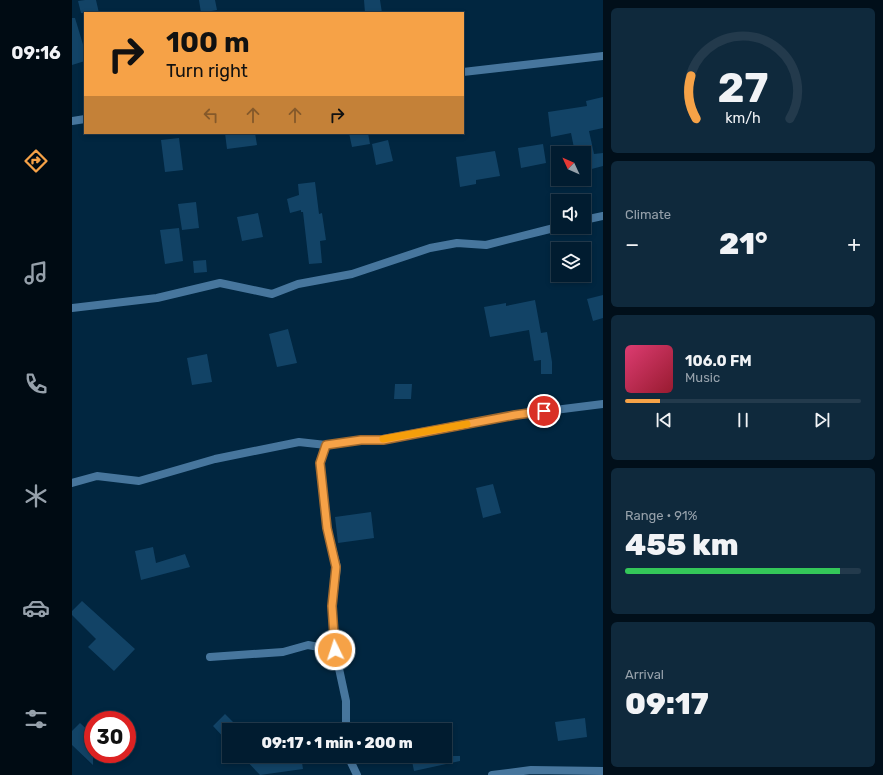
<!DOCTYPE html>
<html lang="en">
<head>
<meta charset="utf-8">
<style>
  :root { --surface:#011c30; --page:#0f293c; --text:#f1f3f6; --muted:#96a1ab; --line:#233a4c; --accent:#f6a247 }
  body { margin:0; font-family:Rubik,sans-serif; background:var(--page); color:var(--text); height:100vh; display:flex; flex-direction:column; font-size:15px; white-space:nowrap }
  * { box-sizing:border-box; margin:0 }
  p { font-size:13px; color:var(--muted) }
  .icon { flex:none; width:22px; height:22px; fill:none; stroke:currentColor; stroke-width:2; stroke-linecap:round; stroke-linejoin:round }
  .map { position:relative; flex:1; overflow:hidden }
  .side { display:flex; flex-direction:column; gap:8px; padding:8px; background:#010f1a; width:280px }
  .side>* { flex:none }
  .guide { position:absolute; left:12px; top:12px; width:380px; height:122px; border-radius:0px; box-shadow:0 2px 6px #0003,0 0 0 1px var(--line); background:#f6a247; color:#111; overflow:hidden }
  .needle { width:26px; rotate:314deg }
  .fabs { position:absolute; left:479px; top:146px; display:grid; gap:8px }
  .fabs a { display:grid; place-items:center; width:40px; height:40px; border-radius:0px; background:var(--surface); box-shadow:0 2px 6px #0003,0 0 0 1px var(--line); font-size:20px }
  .speed { position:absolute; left:12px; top:711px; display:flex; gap:8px; font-size:20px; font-weight:700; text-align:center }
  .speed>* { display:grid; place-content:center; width:52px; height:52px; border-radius:50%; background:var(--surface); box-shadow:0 2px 6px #0003,0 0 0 1px var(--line); line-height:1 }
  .speed .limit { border:6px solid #d22; background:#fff; color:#111 }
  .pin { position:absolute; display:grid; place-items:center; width:34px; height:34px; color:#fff; margin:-17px; border:2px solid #fff; border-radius:50%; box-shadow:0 1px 4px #0007 }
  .me { position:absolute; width:44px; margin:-22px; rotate:356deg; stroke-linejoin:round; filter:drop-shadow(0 0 3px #0008) }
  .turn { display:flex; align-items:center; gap:14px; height:84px; padding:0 16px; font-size:18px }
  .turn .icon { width:52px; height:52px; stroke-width:2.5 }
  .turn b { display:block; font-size:28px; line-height:34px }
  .lanes { display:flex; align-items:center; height:38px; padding:0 16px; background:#0003; justify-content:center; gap:20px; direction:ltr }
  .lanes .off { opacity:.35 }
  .big { font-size:30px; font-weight:800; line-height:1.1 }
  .side .widget { flex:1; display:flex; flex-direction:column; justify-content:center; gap:6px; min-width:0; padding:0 14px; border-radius:6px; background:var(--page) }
  .side .dial { align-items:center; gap:0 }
  .dial svg { height:104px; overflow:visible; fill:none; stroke:var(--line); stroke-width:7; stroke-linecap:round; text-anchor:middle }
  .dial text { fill:var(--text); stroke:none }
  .song { display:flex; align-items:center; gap:12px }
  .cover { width:48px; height:48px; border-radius:6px; background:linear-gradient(135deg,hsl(340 70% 55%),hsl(350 70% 35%)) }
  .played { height:4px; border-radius:2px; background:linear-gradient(90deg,var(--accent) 15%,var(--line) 15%) }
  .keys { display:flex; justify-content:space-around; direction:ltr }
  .heat { display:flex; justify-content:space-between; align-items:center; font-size:22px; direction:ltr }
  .charge { height:6px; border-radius:3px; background:linear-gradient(90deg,#34c759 91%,var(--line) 0) }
  .trip { position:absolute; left:150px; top:723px; width:230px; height:40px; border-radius:0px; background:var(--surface); box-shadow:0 2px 6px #0003,0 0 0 1px var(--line); font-weight:800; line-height:40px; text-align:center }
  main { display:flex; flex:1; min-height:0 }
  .dock { display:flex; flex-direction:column; width:72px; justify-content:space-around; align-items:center; background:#000b13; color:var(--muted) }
  .dock .icon { width:28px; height:28px }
  .dock .current { color:var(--accent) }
  .dock b { font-size:18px; color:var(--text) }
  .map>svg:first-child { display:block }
  .building { fill:#124366 }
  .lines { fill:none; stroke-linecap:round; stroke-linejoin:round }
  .street { stroke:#47769d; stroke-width:8 }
  .route-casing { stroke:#a0692e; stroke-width:10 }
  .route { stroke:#f6a247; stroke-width:7 }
  .slow { stroke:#f59e0b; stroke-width:7 }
</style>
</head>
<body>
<main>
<nav class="dock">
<b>09:16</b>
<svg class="icon current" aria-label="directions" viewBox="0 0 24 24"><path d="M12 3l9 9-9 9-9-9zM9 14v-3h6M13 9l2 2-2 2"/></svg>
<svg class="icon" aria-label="music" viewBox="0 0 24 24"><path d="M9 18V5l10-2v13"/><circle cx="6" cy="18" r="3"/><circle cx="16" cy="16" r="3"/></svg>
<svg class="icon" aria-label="phone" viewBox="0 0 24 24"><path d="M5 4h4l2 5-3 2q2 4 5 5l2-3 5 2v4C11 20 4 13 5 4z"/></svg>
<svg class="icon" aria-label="climate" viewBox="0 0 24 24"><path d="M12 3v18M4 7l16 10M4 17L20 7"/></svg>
<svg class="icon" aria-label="car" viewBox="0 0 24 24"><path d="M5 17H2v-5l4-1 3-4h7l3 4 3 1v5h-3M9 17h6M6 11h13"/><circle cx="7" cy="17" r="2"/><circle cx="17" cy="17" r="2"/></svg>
<svg class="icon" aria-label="filters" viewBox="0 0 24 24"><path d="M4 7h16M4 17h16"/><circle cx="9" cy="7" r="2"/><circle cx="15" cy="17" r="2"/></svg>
</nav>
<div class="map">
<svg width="531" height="775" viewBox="0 0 531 775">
  <rect width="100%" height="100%" fill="#012640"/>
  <path class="building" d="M13,0H24L27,13H9L6,1Z
    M127,0H143L145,10L129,13Z
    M292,0H308L310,13H293Z
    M0,18H3L13,51V61L0,65Z
    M531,97V128L517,131L522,154L531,153V166L512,171V153H503L499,133L479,137L476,112L515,106L514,101Z
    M153,133H183L185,145L155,149Z
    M277,133H296L298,144L280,147Z
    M107,138L111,170L93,172L89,140Z
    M316,140L321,161L304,165L300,144Z
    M471,144L474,163L449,168L446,148Z
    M423,151L428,176L404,180V184L388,187L384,157Z
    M243,182L247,214L250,213L254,240L248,241L250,263L237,264L231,212H229V210L218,213L215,199L227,195L226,184Z
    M124,202L127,228L110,230L106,204Z
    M186,213L191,237L170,241L165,217Z
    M107,228L111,261L93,264L88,230Z
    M134,260L135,272L122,273L121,261Z
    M531,295V318L521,321L515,299Z
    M463,300L469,333L475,332L480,362V374H469V360L462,361L457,330L418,337L412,307L434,303V306Z
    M216,329L225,363L205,367L197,334Z
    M135,354L140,382L120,385L115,358Z
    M323,384H340L339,399H322Z
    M421,484L429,513L411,518L404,488Z
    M299,512L302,538L266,543L263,517Z
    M81,547L84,563L113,554L118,567L69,580L63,551Z
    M10,601L63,649L42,671L16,647L24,639L0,615V611Z
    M153,714L169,730H157V743L141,726Z
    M513,718L515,737L486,741L483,722Z
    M8,723L21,735V765L0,745V731Z
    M170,756H195L197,758L229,756L231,769L188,775Z
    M339,756H388V761L342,771Z"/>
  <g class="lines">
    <path class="street" d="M391,72L531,56
      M0,121L13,119
      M512,220L531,216
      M0,308L85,298L148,283L200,294L226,284L280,274L358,248L385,243L414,245L486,227
      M254,445L248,463L255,529L265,567L260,606L263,650L274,701V730
      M0,483L25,476L67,481L143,459L227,442L254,445L289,440L311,439L443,415L531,404
      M138,657L211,652L236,645L263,650
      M276,756L285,775
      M420,775L459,770L531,771"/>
  </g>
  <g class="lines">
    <g class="route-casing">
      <path id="route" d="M263,650L260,606L264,567L255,528L248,463L254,445L289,440H311L443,415L472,411"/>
    </g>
    <use href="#route" class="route"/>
    <path class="slow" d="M311,439L395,424"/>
  </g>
</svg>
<div class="fabs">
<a><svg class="needle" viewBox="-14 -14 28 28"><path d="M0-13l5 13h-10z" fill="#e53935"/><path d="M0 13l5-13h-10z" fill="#96a1ab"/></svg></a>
<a><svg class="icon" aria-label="sound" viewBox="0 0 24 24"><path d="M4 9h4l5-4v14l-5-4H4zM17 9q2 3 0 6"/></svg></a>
<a><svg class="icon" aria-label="layers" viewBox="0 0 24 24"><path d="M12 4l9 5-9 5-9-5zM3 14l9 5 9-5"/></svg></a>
</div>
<div class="speed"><div class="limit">30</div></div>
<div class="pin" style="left:472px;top:411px;background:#d93025"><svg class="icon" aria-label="arrive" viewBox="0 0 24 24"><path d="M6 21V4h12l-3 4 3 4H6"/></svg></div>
<svg class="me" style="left:263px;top:650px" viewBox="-20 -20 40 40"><circle r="17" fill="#f6a247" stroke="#fff" stroke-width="3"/><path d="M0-11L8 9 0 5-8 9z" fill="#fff"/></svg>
<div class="trip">09:17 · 1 min · 200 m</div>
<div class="guide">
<div class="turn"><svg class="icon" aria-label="right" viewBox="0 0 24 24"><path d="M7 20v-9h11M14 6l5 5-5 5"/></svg><div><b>100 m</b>Turn right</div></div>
<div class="lanes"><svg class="icon off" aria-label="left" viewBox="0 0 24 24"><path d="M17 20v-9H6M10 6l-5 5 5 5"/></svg><svg class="icon off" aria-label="ahead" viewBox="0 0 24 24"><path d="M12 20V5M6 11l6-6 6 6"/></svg><svg class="icon off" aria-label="ahead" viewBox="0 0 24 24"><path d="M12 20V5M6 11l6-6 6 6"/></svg><svg class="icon" aria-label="right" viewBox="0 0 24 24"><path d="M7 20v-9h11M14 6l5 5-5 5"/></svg></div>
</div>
</div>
<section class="side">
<div class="widget dial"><svg viewBox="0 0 100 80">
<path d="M14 69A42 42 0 1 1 86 69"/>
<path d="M14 69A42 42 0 0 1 10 36" stroke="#f6a247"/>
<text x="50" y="56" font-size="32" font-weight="700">27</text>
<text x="50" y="72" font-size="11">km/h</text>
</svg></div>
<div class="widget"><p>Climate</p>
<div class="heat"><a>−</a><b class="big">21°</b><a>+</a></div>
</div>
<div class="widget">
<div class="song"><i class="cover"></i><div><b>106.0 FM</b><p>Music</p></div></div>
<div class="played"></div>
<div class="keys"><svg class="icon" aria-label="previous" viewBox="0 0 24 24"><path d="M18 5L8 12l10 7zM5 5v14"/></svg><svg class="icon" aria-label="pause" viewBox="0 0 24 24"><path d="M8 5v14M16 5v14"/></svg><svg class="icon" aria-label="next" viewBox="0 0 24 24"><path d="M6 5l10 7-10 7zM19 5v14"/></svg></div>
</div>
<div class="widget"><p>Range · 91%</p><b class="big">455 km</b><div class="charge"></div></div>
<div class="widget"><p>Arrival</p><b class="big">09:17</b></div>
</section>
</main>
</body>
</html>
